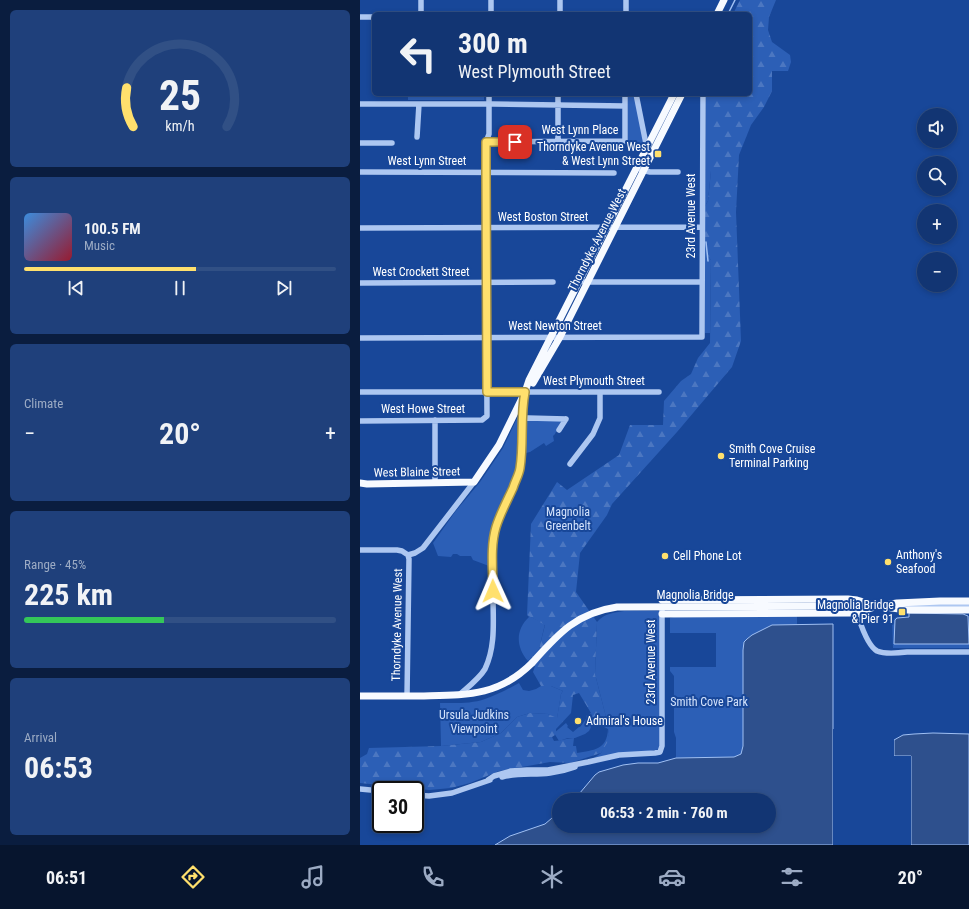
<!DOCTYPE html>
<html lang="en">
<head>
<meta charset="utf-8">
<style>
  :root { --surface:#123573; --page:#1f407b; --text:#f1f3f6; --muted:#9cabc4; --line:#315085; --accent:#ffe06d }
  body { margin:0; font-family:"Roboto Condensed",sans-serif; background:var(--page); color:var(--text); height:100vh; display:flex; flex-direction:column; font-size:15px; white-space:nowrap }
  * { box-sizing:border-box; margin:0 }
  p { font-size:13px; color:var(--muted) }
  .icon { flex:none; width:22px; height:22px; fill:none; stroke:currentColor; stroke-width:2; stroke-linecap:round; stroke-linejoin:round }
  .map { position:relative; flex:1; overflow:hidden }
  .details { display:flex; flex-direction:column; gap:10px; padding:10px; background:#0a1d3f; width:360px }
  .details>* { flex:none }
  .top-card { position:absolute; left:12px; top:12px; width:380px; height:84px; border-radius:6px; box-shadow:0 2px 6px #0003,0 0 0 1px var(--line); background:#123573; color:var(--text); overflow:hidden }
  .controls { position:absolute; left:557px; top:108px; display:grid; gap:8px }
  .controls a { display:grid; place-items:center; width:40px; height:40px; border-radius:50%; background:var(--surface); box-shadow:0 2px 6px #0003,0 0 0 1px var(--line); font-size:20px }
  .speed { position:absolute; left:12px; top:781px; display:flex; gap:8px; font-size:20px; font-weight:700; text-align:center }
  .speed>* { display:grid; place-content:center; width:52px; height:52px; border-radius:50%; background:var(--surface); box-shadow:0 2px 6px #0003,0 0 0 1px var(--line); line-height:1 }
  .speed .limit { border:2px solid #111; border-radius:6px; background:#fff; color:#111 }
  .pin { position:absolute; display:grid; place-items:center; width:34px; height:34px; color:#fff; margin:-17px; border-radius:8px; box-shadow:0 2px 6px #0006 }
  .me { position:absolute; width:44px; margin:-22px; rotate:359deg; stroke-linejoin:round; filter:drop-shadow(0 0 3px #0008) }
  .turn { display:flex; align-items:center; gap:14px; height:84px; padding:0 20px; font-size:18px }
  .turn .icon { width:52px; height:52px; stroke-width:2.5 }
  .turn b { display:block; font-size:28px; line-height:34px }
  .big { font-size:30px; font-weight:700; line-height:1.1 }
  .details .widget { flex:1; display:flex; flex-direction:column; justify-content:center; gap:6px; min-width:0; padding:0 14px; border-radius:6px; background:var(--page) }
  .details .dial { align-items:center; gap:0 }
  .dial svg { height:104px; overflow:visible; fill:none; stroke:var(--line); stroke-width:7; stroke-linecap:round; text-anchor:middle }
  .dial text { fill:var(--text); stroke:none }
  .song { display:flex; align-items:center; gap:12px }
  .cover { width:48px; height:48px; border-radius:6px; background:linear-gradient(135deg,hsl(210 70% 55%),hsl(350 70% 35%)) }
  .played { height:4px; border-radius:2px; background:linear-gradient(90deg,var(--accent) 55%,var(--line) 55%) }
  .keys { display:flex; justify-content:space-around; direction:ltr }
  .heat { display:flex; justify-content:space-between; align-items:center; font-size:22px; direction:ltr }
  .charge { height:6px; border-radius:3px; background:linear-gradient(90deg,#34c759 45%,var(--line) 0) }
  .trip { position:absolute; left:192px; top:793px; width:224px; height:40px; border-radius:20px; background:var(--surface); box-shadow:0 2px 6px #0003,0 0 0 1px var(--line); font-weight:700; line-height:40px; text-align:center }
  .tab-bar { display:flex; height:64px; justify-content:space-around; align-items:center; background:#07152e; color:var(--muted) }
  .tab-bar .icon { width:28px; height:28px }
  .tab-bar .active { color:var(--accent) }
  .tab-bar b { font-size:18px; color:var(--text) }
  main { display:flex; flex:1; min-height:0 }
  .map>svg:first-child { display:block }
  .green { fill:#2c5fb6 }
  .forest { fill:url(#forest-firs); fill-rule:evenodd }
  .water { fill:#2e508d; stroke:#a0c0f3 }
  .pier { fill:#184799 }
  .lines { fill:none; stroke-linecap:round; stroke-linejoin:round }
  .stream { stroke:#a0c0f3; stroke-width:1.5 }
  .minor { stroke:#adc7f1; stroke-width:5.5 }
  .major { stroke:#f7faff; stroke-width:7 }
  .major-bridge { stroke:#f7faff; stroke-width:7 }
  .route-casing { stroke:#a69247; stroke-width:10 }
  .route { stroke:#ffe06d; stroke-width:7 }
  .poi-dot { fill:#ffe06d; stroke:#184799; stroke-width:1.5 }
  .labels { text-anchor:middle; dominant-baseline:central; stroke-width:4; stroke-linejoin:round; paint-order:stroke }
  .street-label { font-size:12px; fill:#fff; stroke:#184799 }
  .poi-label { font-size:12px; fill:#fff; stroke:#184799; text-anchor:start }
  .park-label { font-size:12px; fill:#d4e3fc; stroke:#184799 }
</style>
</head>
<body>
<main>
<section class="details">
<div class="widget dial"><svg viewBox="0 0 100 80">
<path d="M14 69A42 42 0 1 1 86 69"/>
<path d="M14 69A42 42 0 0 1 9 39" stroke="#ffe06d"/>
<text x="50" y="56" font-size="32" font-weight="700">25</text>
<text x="50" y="72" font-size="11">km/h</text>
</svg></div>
<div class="widget">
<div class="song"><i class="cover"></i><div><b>100.5 FM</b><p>Music</p></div></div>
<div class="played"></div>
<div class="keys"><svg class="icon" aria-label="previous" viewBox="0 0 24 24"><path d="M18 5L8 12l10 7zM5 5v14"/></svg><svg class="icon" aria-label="pause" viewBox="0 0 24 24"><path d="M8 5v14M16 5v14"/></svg><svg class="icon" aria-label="next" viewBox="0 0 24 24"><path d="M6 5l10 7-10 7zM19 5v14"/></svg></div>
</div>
<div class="widget"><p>Climate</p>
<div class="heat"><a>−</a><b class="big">20°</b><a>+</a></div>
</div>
<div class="widget"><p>Range · 45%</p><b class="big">225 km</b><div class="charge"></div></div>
<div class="widget"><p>Arrival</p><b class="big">06:53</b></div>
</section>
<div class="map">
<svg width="609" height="845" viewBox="0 0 609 845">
  <defs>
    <pattern id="forest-firs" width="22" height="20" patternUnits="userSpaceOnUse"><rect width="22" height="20" fill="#2c5fb6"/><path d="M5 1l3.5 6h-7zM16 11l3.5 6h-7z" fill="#4c77c1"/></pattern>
  </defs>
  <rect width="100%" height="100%" fill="#184799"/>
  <path class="green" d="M36,94H124V100H48V97H36Z
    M268,94H274L283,142L281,147H268Z
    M346,94H351V171L348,201L345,206Z
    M344,241L347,242L348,256L351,260L350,333H345Z
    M160,412L159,421H201L195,434L193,436L194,441L186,446L184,443L170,452L158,455L155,475L133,528L130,542L129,566L113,560L111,556H100L97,554H93L91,557L78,556L73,543L95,512L120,482L143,448Z
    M264,611H302V749L267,754L228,762L241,753L249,734L246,717L235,674L237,622C245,613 253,613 264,611Z
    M167,615L185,624L179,649L168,661C156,647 155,630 169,617Z
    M317,616H437V625H412L392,635L387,639L384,642L383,650V746L381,754L374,757L316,758V738L314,732V676L310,671V667H356V633H310V618Z
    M538,616L535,620V644H609V648H533L532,620Z
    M159,683L163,690L169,691L176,689L181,686H191L203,691L201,694L197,719L188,714L170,713L157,717L141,733L121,742L81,746L80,703C94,703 111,704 125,699C137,695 148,689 159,683Z
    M231,713L233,721L231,727L229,731L225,734L215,738H208L199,741L194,733L206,723L208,726L207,727L213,732L219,727H220L226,719V718L227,717L226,716Z"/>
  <path class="forest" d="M380,0H416L409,17L408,30L412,42L430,55L431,62L428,71H412V91L404,107L391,125L379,155L376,212L381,341L372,367L317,432L252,504L247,515L220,553L216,592L237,622L235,674L246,717L249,734L247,743L241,753L210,763L190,762L139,771L110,783L91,788L69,790L0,783V758L7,754L9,748L81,746L121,742L141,733L157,717L170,713L188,714L197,718L201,694L203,691L191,686H181L173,672L175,666L169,660L179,649L185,625L167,615L171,524L197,482L207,490L259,455L270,425H303L304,401L321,381L331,374L338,358L350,343L351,260L348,256L347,243L344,241L345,206L348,201L351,171V94H390V14H373ZM219,693L231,713L233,721L248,729C247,750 234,750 217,753L216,746H213L214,738C207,738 201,741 194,741L192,737L195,735V733L196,732V729L211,713L213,695Z"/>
  <path class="water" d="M549,613L603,614L608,616L609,644H534L535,620L537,618L549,617Z
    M473,624V845H135L150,836L185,824L199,812V826H409V800H214L235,775L239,772L263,765L278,763H298L316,758L374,757L381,754L383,746V650L384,642L387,639L392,635L412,625Z
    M573,733L609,734V845H551V756H534V740L543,735L554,734Z"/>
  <path class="pier" d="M473,729H475V845H473Z
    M534,738V756H551V845H549V758H534L533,757L532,740Z"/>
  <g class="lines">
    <path class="stream" d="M368,14L375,0
      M346,242L348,261"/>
    <path class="minor" d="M61,14V0
      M131,14V0
      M200,14V0
      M266,14V0
      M0,17H14
      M276,94L287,149
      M0,104H133L265,106
      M57,137L59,104
      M126,142L265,141V94
      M198,142V94
      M0,143H32
      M281,170L290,172H318
      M0,172L254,173
      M0,228L342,227
      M224,282H342
      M0,283L193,282
      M0,338L342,337L343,94
      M0,392H299
      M162,419L168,418L206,419
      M75,420V483
      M0,421L122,420L127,416L126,173V142L129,134V94
      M199,430L206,419
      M210,464L233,434L240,418V392
      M0,550H37L42,551L48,555
      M48,555L55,553L63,548L114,482
      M545,607L609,606
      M507,612L500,615L499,619C502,628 508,646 517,651C524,654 539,653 547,652C568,652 588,652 609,652
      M99,695C108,687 119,679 125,669C136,646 133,620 133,596C133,581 133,566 132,550L133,537L136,527L158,475L160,469L163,408L164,399
      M47,696L49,559L48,555
      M142,777C158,773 174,775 190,773C199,772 207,770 215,767
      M128,780L134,776L151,771L167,770H188L228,762L259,755L295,753L300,752L302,746V610
      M0,789L21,791
      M55,795L69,796L92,793L130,780"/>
    <path class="major" d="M357,14L364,0
      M173,383L200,337L322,94
      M0,483L7,484L114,482L139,445L165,392L169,380L314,94
      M302,600L488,599L497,600L514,605
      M302,614L492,613L499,612L518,606L537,603L580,601H609
      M0,696C21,696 43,696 64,696C107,695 139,696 172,663"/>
    <path class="major-bridge" d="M172,663C198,634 216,613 257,607L494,606H518L546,610H609"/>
  </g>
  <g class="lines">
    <g class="route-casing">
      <path id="route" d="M133,591C133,570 130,547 136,527C140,514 147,501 153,488C155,481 159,475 160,468C164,443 160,417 165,392H127L126,173V142H155"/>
    </g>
    <use href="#route" class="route"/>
  </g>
  <g class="poi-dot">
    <rect x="294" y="150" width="8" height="8" rx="2"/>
    <circle cx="361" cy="456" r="4"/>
    <circle cx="305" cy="556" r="4"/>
    <circle cx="528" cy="562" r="4"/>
    <rect x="538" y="608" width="8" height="8" rx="2"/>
    <circle cx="218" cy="721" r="4"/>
  </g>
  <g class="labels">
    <g class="street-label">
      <text x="220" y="130">West Lynn Place</text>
      <text x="67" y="161">West Lynn Street</text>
      <text transform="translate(331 216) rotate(-90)">23rd Avenue West</text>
      <text x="183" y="217">West Boston Street</text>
      <text transform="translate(237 240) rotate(-63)">Thorndyke Avenue West</text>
      <text x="61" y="272">West Crockett Street</text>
      <text x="195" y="326">West Newton Street</text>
      <text x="234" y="381">West Plymouth Street</text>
      <text x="63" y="409">West Howe Street</text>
      <text transform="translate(57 472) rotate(-1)">West Blaine Street</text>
      <text x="335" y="595">Magnolia Bridge</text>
      <text transform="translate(37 625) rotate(-89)">Thorndyke Avenue West</text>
      <text transform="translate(291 662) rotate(-90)">23rd Avenue West</text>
    </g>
    <g class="poi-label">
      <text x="290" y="147" text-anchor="end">Thorndyke Avenue West<tspan x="290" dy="14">&amp; West Lynn Street</tspan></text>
      <text x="369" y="449">Smith Cove Cruise<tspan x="369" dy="14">Terminal Parking</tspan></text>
      <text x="536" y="555">Anthony's<tspan x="536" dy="14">Seafood</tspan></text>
      <text x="313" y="556">Cell Phone Lot</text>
      <text x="534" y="605" text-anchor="end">Magnolia Bridge<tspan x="534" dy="14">&amp; Pier 91</tspan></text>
      <text x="226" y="721">Admiral's House</text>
    </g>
    <g class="park-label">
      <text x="208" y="512">Magnolia<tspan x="208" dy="14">Greenbelt</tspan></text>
      <text x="349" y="702">Smith Cove Park</text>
      <text x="114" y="715">Ursula Judkins<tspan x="114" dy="14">Viewpoint</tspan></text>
    </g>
  </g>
</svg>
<div class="controls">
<a><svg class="icon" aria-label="sound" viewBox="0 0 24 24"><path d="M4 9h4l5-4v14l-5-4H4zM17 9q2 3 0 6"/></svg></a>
<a><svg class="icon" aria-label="search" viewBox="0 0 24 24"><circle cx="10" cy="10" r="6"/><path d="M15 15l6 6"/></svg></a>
<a>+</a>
<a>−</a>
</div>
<div class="speed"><div class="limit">30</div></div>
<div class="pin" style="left:155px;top:142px;background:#d93025"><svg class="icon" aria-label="arrive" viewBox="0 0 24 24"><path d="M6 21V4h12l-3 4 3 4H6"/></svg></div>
<svg class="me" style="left:133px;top:591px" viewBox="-20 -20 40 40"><path d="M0-17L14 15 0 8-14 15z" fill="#ffe06d" stroke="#fff" stroke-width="4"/></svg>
<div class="trip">06:53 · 2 min · 760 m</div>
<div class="top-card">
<div class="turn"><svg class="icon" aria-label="left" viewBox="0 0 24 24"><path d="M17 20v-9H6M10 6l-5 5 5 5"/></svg><div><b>300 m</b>West Plymouth Street</div></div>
</div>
</div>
</main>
<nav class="tab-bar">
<b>06:51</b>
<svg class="icon active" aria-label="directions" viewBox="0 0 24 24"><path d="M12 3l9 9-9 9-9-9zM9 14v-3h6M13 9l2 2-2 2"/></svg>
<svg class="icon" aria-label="music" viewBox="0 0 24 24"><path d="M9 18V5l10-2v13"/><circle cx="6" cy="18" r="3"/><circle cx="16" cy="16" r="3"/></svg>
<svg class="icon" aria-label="phone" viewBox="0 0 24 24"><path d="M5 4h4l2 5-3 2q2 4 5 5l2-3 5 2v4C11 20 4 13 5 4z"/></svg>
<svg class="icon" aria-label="climate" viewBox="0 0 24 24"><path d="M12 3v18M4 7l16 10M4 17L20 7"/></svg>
<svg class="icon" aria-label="car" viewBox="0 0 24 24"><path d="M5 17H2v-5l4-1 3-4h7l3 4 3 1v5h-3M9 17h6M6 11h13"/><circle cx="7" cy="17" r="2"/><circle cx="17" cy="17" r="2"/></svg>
<svg class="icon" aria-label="filters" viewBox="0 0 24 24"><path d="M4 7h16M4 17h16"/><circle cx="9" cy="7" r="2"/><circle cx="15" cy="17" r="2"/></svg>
<b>20°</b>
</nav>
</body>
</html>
